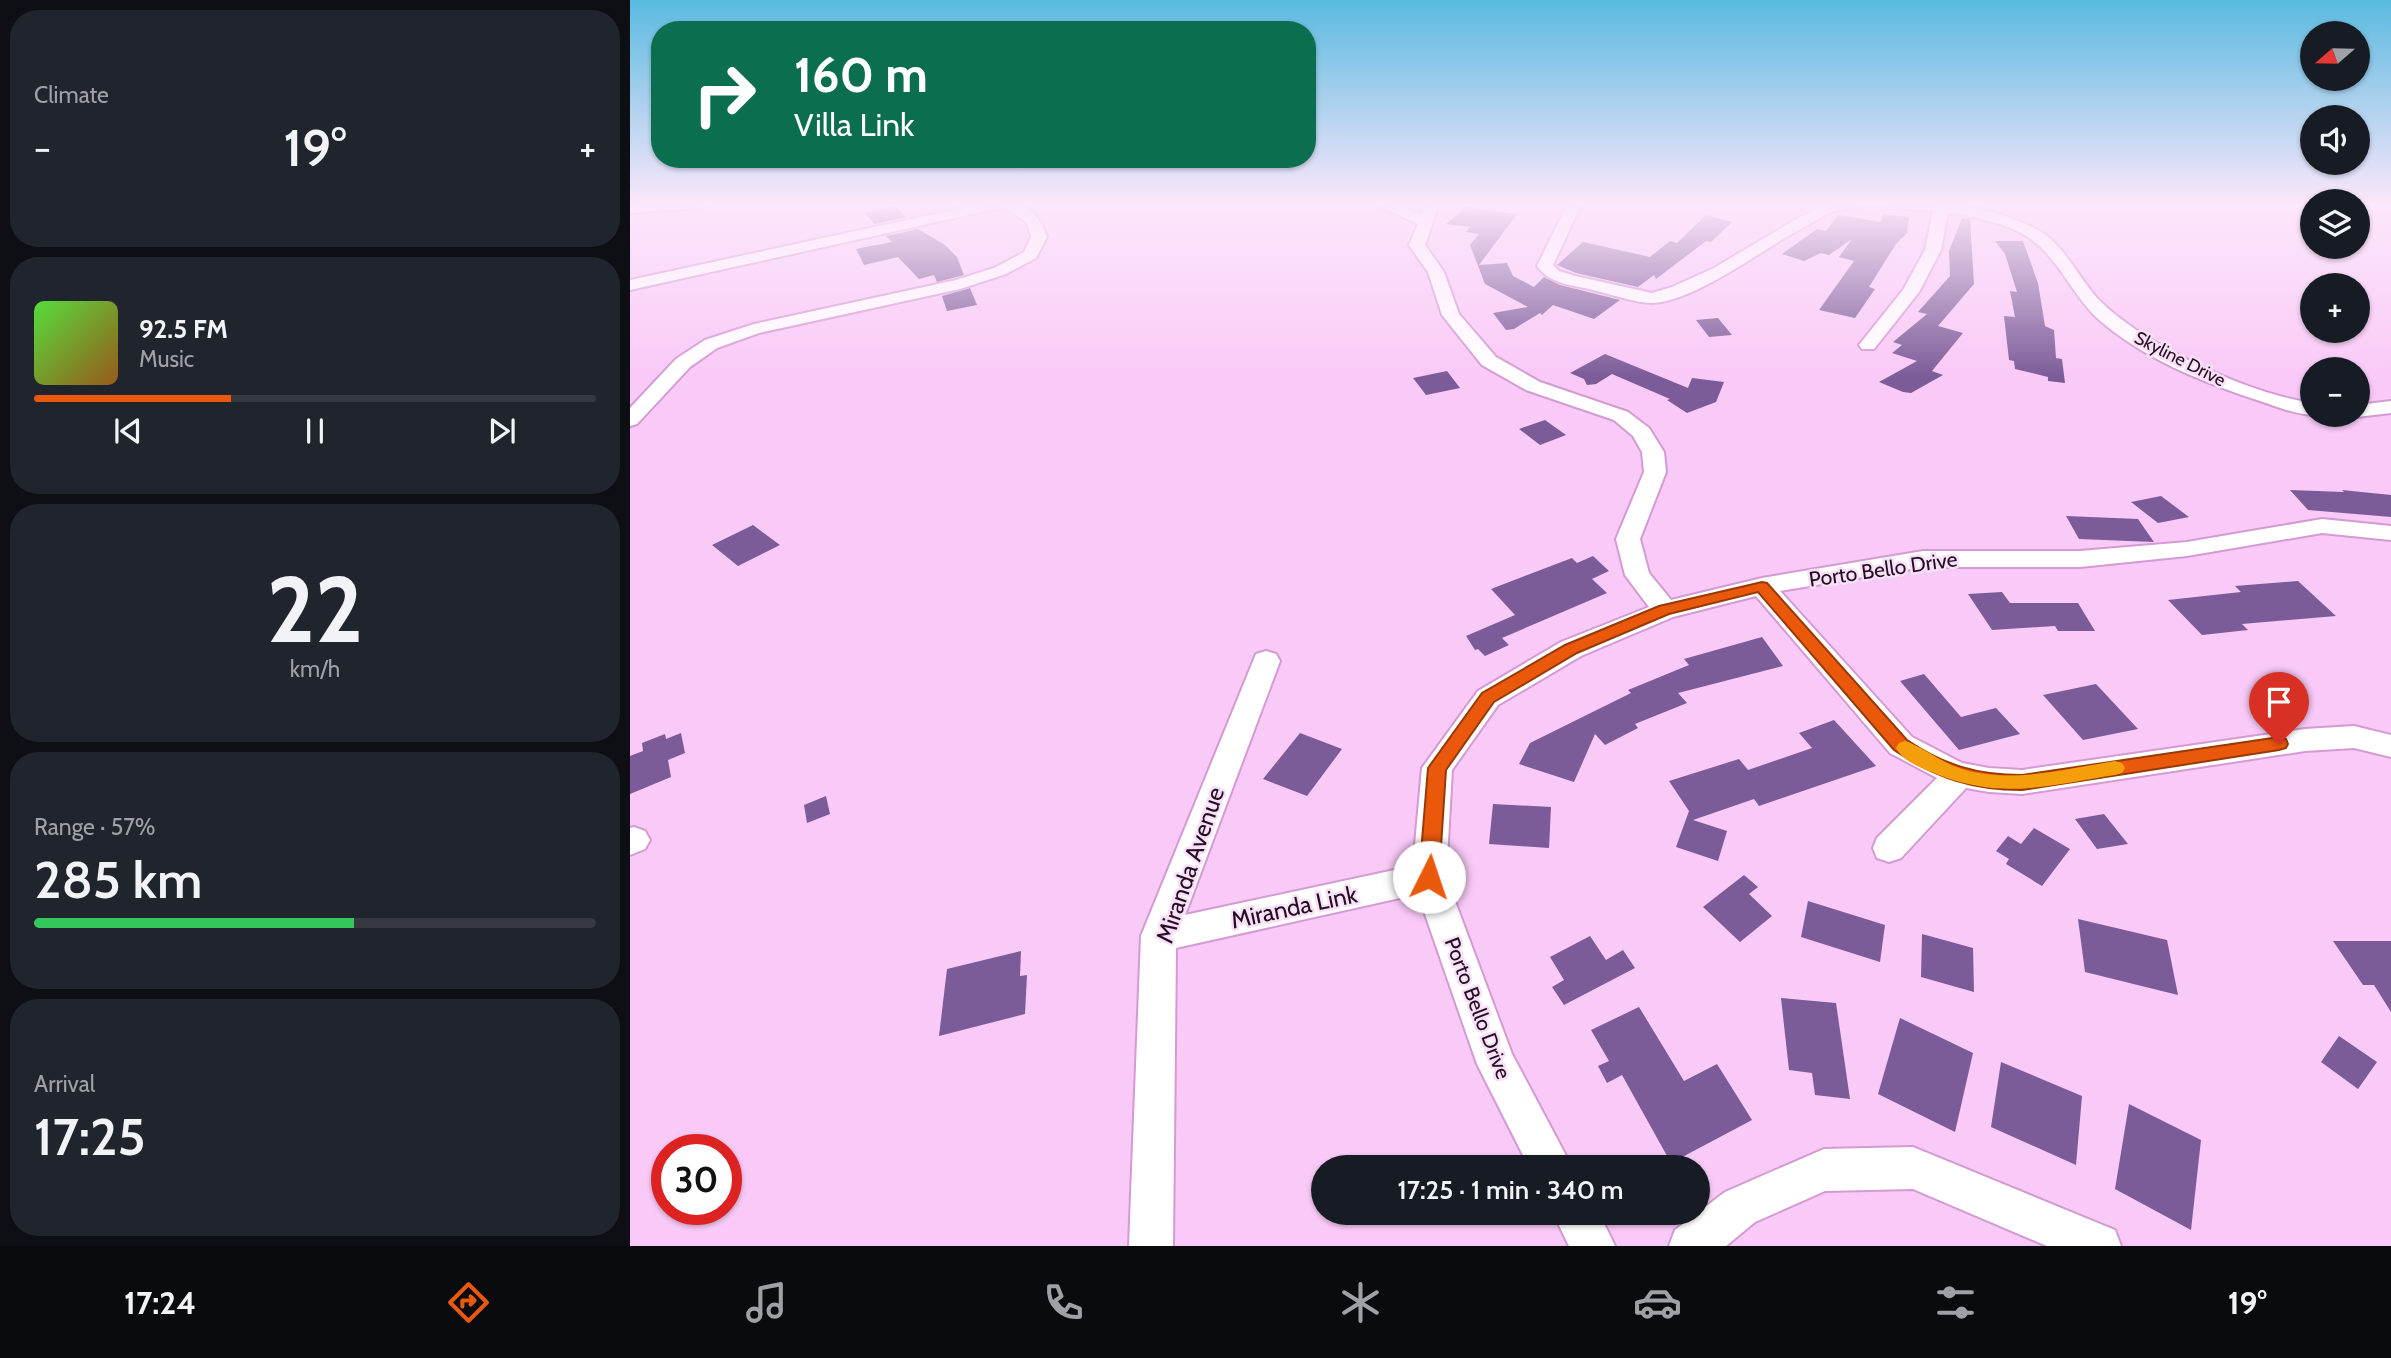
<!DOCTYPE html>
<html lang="en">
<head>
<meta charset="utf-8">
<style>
  :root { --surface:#171b24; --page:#20242c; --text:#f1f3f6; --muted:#9ea1a6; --line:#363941; --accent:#ea580c }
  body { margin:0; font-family:Cabin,sans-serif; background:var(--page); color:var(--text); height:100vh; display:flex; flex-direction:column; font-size:26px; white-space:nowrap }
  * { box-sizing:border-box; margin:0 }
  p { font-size:23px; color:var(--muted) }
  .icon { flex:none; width:38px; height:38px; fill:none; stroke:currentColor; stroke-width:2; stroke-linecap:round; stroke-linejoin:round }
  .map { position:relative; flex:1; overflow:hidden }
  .side { display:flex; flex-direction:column; gap:10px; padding:10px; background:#0d0f14; width:630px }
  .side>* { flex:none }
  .guide { position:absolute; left:21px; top:21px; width:665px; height:147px; border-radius:28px; box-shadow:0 2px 5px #0004; background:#0b6e4f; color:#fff; overflow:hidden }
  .needle { width:46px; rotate:250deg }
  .tools { position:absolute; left:1670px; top:21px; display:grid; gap:14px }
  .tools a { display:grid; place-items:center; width:70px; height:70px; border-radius:50%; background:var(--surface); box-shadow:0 2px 5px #0004; font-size:35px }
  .speed { position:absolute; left:21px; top:1134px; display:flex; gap:14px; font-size:35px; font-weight:700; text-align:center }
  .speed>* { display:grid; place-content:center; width:91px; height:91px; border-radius:50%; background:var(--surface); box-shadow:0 2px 5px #0004; line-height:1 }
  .speed .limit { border:10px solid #d22; background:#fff; color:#111 }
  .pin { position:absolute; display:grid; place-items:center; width:60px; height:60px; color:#fff; margin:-72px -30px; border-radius:50% 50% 50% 0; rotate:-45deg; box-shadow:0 0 7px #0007 }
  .pin .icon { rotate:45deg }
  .me { position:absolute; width:77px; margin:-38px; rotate:4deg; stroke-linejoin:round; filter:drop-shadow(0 0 5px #0008) }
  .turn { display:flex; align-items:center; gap:24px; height:147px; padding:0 28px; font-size:32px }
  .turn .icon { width:91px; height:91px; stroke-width:2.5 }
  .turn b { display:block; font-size:49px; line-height:60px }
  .big { font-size:52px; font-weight:600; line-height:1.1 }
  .side .tile { flex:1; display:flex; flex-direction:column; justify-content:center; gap:10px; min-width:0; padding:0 24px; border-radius:28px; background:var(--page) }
  .side .dial { align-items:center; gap:0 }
  .dial b { font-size:91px; line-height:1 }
  .song { display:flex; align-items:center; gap:21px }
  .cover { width:84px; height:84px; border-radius:10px; background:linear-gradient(135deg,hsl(110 70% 55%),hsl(30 70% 35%)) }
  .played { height:7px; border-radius:4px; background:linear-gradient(90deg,var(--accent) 35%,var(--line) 35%) }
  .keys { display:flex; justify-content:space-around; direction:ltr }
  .heat { display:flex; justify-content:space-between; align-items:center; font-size:38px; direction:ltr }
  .charge { height:10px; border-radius:5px; background:linear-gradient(90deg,#34c759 57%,var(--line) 0) }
  .trip { position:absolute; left:681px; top:1155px; width:399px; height:70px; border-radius:35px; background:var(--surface); box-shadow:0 2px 5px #0004; font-weight:600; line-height:70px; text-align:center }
  .tabs { display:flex; height:112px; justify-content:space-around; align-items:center; background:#090b0e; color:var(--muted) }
  .tabs .icon { width:49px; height:49px }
  .tabs .on { color:var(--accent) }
  .tabs b { font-size:32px; color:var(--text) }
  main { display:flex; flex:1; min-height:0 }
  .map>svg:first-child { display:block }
  .building { fill:#7b5b98 }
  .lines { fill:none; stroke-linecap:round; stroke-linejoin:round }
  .minor-casing { stroke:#d49bd2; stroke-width:4 }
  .minor { fill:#fff; fill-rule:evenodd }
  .route { fill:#ea580c; stroke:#983908; stroke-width:2 }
  .slow { fill:#f59e0b }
  .labels { text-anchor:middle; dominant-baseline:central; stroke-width:5; stroke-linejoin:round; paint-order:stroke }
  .far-street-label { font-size:18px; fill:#230e23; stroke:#f8e0f7 }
  .street-label { font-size:21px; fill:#230e23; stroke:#f8e0f7 }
  .near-street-label { font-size:24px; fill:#230e23; stroke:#f8e0f7 }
</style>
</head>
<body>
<main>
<section class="side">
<div class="tile"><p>Climate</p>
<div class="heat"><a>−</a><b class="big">19°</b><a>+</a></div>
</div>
<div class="tile">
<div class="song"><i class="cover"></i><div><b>92.5 FM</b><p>Music</p></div></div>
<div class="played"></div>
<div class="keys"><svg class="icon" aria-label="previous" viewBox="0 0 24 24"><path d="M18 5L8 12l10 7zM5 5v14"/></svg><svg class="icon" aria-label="pause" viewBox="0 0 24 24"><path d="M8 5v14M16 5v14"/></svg><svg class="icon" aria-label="next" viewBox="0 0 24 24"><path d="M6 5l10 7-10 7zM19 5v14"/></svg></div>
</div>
<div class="tile dial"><b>22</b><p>km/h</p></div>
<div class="tile"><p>Range · 57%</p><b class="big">285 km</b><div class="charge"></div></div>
<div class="tile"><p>Arrival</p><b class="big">17:25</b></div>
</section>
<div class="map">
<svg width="1761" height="1246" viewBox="0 0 1761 1246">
  <rect width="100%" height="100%" fill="#f9c9f7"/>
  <path class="building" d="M265,206L276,217L245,224L235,213Z
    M837,207L887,214L849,265L877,263L883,276L904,287L914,277L930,285L990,300L964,319L923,305L912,315L910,313L884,329L876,330L863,313L898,307L855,284L840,245L849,234L836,232L840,227L816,224Z
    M1253,214L1279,217L1277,233L1266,244L1239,287L1245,289L1225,318L1189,310L1224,261L1209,257L1222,239L1199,255L1191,253L1174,261L1152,254L1187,229L1196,231L1208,215L1251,222Z
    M1076,215L1102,222L1081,242L1076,241L1026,279L1024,275L1008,287L946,273L927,265L953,242L1020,257L1040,241L1047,243Z
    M1332,218L1340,219L1344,284L1308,326L1333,333L1302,371L1313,375L1281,393L1273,392L1249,382L1287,361L1262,353L1272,345L1263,342L1297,314L1288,312L1320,276L1319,251Z
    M288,229L315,245L327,257L334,275L307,282L304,275L289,279L268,257L234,265L226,249L262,242L256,236Z
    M1365,241H1393L1408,283L1415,326L1424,330L1426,358L1432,359L1435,383L1418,381V377L1385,369L1384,361L1379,360L1374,316L1385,317L1380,291L1387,292L1375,254Z
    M340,288L347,305L317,311L312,296Z
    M1088,318L1102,335L1079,337L1066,320Z
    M975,354L1058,388L1062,378L1094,382L1086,402L1057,413L1037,400L1040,399L982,374L966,384L957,385L954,379L940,373Z
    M817,371L830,388L796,395L783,378Z
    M915,420L936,435L910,445L889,429Z
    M1660,490L1714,492L1712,490L1761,495V517L1678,510Z
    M1531,496L1559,517L1528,523L1501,502Z
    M1436,516L1508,519L1524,542L1449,539Z
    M123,525L150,545L108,566L82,545Z
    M963,556L979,571L962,579L977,593L872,638L879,645L855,656L848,649L845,650L836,636L885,615L861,589L942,558L947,563Z
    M1668,581L1706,616L1612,624L1618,630L1572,635L1538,600L1611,592L1605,586Z
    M1372,592L1380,603H1448L1465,631H1428L1425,626L1362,630L1338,594Z
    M1132,637L1153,666L1048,693L1057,703L1005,724L1008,728L975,745L965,734L944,782L889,764L900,743L1001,693L998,690L1059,665L1054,659Z
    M1294,674L1331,717L1366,708L1390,734L1329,750L1270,681Z
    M1466,684L1508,729L1453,740L1413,695Z
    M1204,720L1246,766L1129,806L1124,799L1063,820L1097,831L1088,861L1046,847L1059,811L1039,781L1109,759L1118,770L1182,748L1169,733Z
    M51,733L55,753L38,760L41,777L0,794V756L13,751L12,743L35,734L36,739Z
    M670,733L712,749L677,796L633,779Z
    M196,796L200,814L177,823L174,805Z
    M863,804L921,807L919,848L859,844Z
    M1474,814L1498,844L1467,849L1445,819Z
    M1404,828L1440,849L1412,886L1376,864L1379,859L1366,851L1378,836L1391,844Z
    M1114,875L1128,887L1119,894L1142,916L1110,942L1073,907Z
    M1178,901L1255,925L1250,962L1171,937Z
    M1448,919L1537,940L1548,995L1455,972Z
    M1292,934L1343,948L1344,992L1291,977Z
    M960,936L976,960L993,950L1005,968L934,1005L922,987L934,980L920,957Z
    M1703,941H1761V1012L1744,985H1733Z
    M391,951L390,976L397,975L395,1014L309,1036L317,969Z
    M1151,998L1206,1003L1220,1099L1185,1095L1182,1073L1159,1070Z
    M1009,1007L1054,1081L1087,1064L1122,1120L1041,1163L992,1075L977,1083L968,1066L979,1061L961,1030Z
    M1270,1018L1343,1053L1325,1132L1248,1094Z
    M1709,1036L1747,1062L1728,1089L1691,1062Z
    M1371,1062L1452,1096L1446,1165L1361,1127Z
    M1499,1104L1571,1140L1561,1230L1485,1189Z"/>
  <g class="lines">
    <g class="minor-casing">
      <path id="minor" d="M20,203H82L75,207L0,213V205Z
        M355,203C386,203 406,203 417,237L406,258L376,274L330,289L129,333L87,348L60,367L7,424L0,426V408L46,359L75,340L124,324L326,280L364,268L394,252L401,237L397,223L374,207L0,290V280Z
        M743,203H763L792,215L795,203H809L795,245L814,272L829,314L866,357L910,382L998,412L1019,428L1034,452L1036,472L1010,539L1019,573L1041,600L1132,578L1293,551H1450L1557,542L1692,519L1761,526V540L1692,533L1557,556L1450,567H1293L1150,591L1282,737L1332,763L1359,768L1392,770L1675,729L1724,726L1761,735V757L1724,748L1675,751L1392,794L1359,792L1336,788L1271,858L1259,862L1247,858L1243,848L1247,838L1307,778L1260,753L1126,596L1043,617L951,656L868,705L822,770L816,877L882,1054L942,1167H899L847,1064L788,894L546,948L543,1246H499L511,936L626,654L636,651L646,654L650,661L555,915L783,866L792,768L848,691L931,642L1019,607L995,575L986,539L1014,472L1012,452L1003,436L984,420L896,390L852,365L812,315L798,272L779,245L788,224Z
        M938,203H952L923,265L929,271L945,276L1022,293L1042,287L1084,268L1168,218L1200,203H1239C1231,210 1219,207 1209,210C1199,212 1188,219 1180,224C1139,244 1066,302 1022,303C1005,303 977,293 959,289C940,285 919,283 907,266Z
        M1245,203C1299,203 1356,202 1406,229C1435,244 1447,277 1469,300C1515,346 1617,393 1682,403L1683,415C1664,414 1645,406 1627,400C1570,381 1512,358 1467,318C1447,299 1436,275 1418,255C1395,226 1353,218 1318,213L1311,250L1289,292L1244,349H1232L1229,345L1273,290L1295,250L1303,211L1252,207Z
        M1761,401V413L1727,417L1719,415H1727V405Z
        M4,827L15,831L20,840L15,849L0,855V828Z
        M1283,1147L1485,1230L1491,1246H1417L1283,1189L1195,1191L1125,1222L1096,1246H1039L1045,1230L1095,1192L1194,1149Z
        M923,1213H969L985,1246H939Z"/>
    </g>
    <use href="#minor" class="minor"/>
  </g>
  <linearGradient id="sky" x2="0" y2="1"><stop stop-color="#59bae0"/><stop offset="0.54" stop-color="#fce7fb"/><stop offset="1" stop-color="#fce7fb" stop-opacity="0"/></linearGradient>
  <rect width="1761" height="378" fill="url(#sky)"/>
  <path class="route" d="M1132,582L1137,583L1277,740C1314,765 1347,775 1392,775L1649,737L1656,739L1658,744L1656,748L1649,750L1392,790C1343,790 1305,778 1264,750L1128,592L1039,614L947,653L864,702L816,770L809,877L806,883L799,886L792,883L789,877L798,768L852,693L935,645L1029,606Z"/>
  <path class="slow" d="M1275,741C1293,747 1309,761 1329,768C1378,785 1435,769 1485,761L1492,763L1495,768L1492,773L1485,775C1415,786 1370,801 1301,772C1289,767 1272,760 1266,748L1269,743Z"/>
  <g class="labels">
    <g class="far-street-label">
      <text transform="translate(1550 359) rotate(27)">Skyline Drive</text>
    </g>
    <g class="street-label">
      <text transform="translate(1253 569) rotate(-8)">Porto Bello Drive</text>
      <text transform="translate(848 1008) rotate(69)">Porto Bello Drive</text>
    </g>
    <g class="near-street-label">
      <text transform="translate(560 865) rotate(-71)">Miranda Avenue</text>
      <text transform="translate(664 907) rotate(-12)">Miranda Link</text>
    </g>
  </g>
</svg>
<div class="tools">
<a><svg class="needle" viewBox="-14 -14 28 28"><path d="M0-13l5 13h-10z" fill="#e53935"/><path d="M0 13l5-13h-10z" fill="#9ea1a6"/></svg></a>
<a><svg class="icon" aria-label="sound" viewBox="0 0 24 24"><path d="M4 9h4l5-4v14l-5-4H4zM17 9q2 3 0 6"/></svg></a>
<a><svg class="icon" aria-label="layers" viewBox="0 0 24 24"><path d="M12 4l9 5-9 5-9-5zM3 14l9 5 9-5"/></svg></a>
<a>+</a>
<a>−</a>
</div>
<div class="speed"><div class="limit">30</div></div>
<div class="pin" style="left:1649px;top:744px;background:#d93025"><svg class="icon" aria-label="arrive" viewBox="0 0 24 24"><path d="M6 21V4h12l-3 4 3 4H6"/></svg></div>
<svg class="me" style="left:799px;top:877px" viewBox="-20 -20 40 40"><circle r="19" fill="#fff"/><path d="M0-13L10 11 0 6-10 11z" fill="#ea580c"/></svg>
<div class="trip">17:25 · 1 min · 340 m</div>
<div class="guide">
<div class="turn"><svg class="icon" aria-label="right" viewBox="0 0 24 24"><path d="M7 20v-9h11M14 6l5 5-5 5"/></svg><div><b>160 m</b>Villa Link</div></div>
</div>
</div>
</main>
<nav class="tabs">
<b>17:24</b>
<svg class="icon on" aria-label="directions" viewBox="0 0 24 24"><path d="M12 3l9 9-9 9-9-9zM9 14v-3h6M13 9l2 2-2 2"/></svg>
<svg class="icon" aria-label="music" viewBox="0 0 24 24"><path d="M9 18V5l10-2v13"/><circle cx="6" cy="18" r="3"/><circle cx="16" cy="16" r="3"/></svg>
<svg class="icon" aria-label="phone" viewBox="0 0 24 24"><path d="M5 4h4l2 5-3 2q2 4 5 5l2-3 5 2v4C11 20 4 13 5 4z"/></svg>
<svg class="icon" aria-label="climate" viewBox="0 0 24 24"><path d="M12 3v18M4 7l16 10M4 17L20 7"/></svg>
<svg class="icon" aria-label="car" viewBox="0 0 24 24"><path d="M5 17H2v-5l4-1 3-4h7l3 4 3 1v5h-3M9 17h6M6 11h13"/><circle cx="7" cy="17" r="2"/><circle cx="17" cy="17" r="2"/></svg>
<svg class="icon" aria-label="filters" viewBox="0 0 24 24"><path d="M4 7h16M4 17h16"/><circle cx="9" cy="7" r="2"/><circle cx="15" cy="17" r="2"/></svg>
<b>19°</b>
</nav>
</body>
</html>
